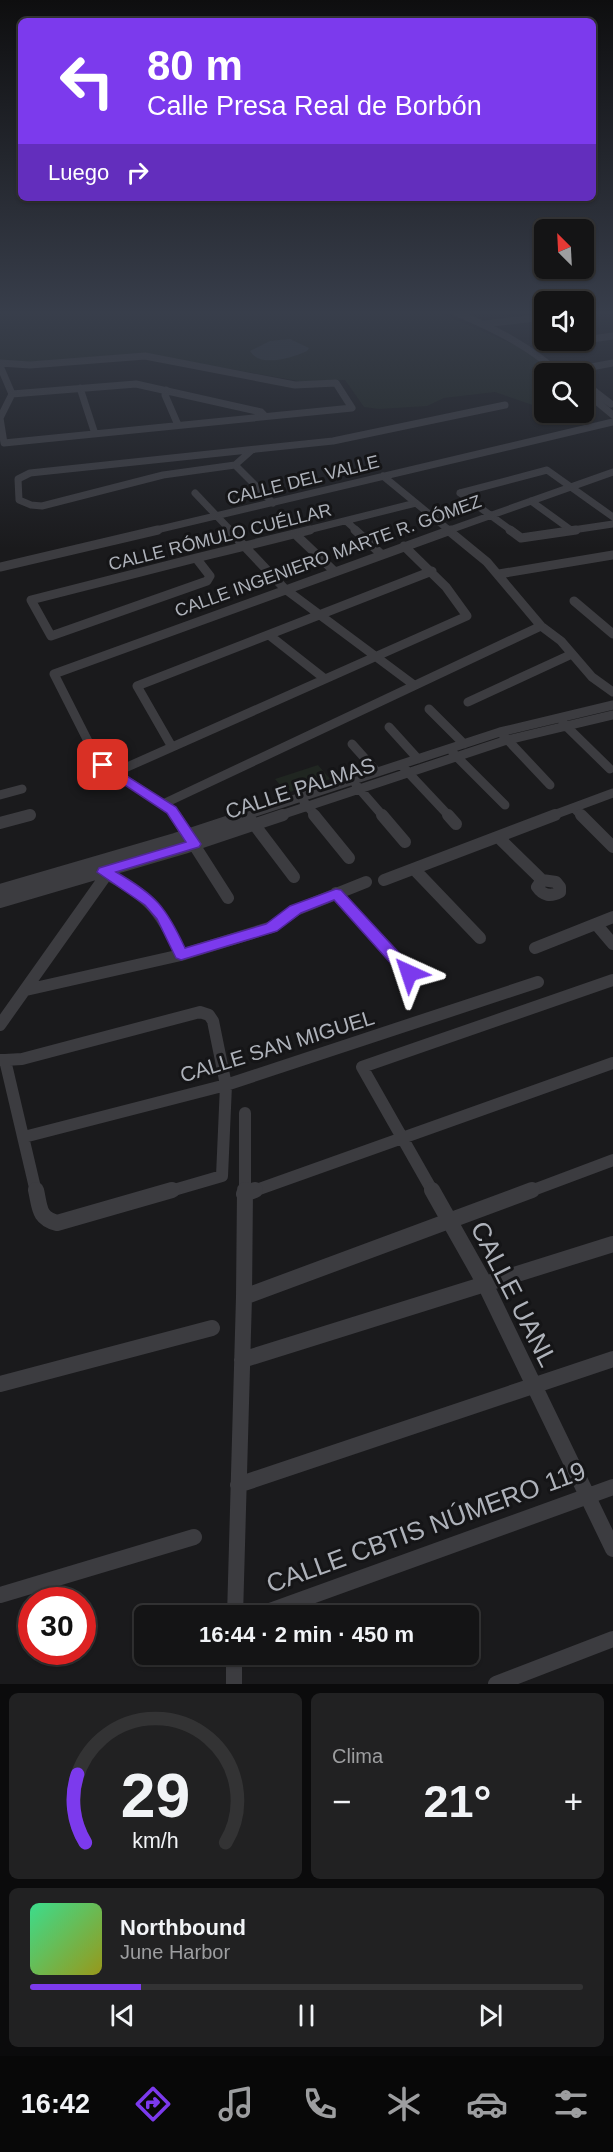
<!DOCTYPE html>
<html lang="es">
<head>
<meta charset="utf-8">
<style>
  :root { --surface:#141415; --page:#212122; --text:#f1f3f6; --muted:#9d9ea0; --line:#333334; --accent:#7c3aed }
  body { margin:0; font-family:Helvetica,sans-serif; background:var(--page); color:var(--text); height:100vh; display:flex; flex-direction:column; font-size:22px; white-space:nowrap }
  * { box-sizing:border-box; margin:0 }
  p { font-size:20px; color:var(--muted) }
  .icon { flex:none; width:33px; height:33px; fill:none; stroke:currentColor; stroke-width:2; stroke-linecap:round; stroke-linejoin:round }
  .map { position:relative; height:1684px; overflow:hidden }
  .sheet { display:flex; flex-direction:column; gap:9px; padding:9px; background:#0b0b0c; flex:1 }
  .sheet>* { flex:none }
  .top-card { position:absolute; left:18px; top:18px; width:578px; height:183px; border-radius:9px; box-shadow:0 2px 4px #0004,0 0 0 2px var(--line); background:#7c3aed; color:#fff; overflow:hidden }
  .needle { width:39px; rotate:336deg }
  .buttons { position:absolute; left:534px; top:219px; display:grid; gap:12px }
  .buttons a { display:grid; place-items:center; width:60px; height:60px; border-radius:9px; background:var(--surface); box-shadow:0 2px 4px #0004,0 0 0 2px var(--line); font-size:30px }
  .speed { position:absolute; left:18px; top:1587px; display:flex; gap:12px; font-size:30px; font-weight:700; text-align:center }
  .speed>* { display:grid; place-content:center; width:78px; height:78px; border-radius:50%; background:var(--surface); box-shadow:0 2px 4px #0004,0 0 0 2px var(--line); line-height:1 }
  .speed .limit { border:9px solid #d22; background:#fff; color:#111 }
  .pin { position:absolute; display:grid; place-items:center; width:51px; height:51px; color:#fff; margin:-26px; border-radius:12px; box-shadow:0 3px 9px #0006 }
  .me { position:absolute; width:66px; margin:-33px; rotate:318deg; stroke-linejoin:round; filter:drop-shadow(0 0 4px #0008) }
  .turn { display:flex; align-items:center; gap:21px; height:126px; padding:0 30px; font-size:27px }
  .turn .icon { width:78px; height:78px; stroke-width:2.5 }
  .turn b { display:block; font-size:42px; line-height:51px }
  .then { display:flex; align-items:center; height:57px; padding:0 30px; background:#0003; gap:12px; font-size:22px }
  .big { font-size:45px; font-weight:600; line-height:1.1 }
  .sheet .card { flex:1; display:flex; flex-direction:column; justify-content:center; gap:9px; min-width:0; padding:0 21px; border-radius:9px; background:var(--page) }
  .sheet .dial { align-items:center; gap:0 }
  .dial svg { height:156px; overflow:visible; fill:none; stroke:var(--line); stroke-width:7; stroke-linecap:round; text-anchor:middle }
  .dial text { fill:var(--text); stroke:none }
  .song { display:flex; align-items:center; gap:18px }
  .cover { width:72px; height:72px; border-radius:9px; background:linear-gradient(135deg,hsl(150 70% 55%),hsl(60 70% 35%)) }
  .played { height:6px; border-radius:3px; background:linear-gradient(90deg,var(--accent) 20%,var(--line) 20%) }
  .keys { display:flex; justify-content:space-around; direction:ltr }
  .heat { display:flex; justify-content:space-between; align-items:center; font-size:33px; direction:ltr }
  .sheet .tiles { flex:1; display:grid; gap:9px; grid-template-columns:1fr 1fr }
  .card:last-child { grid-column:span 2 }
  .trip { position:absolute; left:134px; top:1605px; width:345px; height:60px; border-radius:9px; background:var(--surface); box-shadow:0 2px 4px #0004,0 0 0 2px var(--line); font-weight:600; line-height:60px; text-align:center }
  .dock { display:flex; height:96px; justify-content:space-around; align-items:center; background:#080808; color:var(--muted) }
  .dock .icon { width:42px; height:42px }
  .dock .on { color:var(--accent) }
  .dock b { font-size:27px; color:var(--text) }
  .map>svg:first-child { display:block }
  .green { fill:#202621 }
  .water { fill:#31393f }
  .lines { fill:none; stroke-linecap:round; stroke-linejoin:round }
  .minor-far3 { stroke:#3c3c40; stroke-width:7 }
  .minor-far2 { stroke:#3c3c40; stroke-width:9 }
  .minor-far1 { stroke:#3c3c40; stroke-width:12 }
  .minor { stroke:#3c3c40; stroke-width:16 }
  .route { fill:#7c3aed; stroke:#51269a; stroke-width:1.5 }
  .labels { text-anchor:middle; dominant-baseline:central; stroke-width:6; stroke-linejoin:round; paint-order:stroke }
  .far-street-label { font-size:18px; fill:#aeb2ba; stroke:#151517 }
  .street-label { font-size:21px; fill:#aeb2ba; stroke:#151517 }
  .near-street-label { font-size:26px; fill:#aeb2ba; stroke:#151517 }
</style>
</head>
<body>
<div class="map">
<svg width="613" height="1684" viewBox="0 0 613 1684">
  <rect width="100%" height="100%" fill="#1a1a1c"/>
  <path class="green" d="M0,313H440L517,346L556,373L544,374V409L495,392L444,398L427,406L379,409L364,407L345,380L304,382L144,354L32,362L0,361Z
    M318,765L330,779L287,793L275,779Z"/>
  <path class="water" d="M290,339L309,348L307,351C292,358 260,368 250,351L270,341Z"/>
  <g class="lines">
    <path class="minor-far3" d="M457,313C495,329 529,346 560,374
      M484,324L544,317
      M584,340L613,336
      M0,363L30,365L145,356L295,385L336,383L352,408L4,443L0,418L12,394L0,366
      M559,373L613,363
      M584,383L611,404
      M80,388L95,434
      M166,390L165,395L178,425
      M584,391L613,415
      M12,394L136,384L261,412L264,415
      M252,450L235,465L273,503
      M235,465L163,475L42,506L31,505L19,500L18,479L30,473L333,441L505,405
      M383,476L450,531
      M195,493L231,531
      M460,493L547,470L613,517
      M460,493L512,531
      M531,501L571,530
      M346,521L357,531
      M152,531L613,422
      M304,531L416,503
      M447,531L613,472
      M566,531L613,524"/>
    <path class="minor-far2" d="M229,530L285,589L414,685
      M355,530L381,554
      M448,530L487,562L541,626L561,641L592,677L613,692
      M510,530L521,538L576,530
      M295,534L334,571
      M196,558L210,576L207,581L51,636L31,600Z
      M196,558L310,530
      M0,567L158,530
      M499,574L613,555
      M574,601L613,634
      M269,635L325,679
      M468,702L572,654
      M429,709L464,744
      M563,723L610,769
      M389,727L418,759
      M503,735L550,785
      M352,744L377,772
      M172,747L137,686L432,571
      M453,753L505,805
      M403,767L449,816
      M116,772L467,616L446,587L404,546
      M356,785L383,816
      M0,795L22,789
      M304,802L316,816
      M163,804L541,626
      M574,808L582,816
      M24,816L30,815
      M176,816L172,810L103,765L94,753L54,674L451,530
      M243,816L500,732L613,705
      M278,816L507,740L613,715
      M551,816L613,793"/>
    <path class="minor-far1" d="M175,815L228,898
      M314,815L349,858
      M382,815L405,842
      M448,815L456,824
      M581,815L613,847
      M250,819L294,877
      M0,823L30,815
      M498,837L542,880
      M414,869L480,938
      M102,871C148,897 159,906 181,955
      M384,880L555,815
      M542,880L556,882L560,887V892C551,897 543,896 537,887Z
      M0,890L175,839L248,815
      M336,893L409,973
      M0,902L184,848L283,815
      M596,924L613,944
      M535,948L613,917
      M26,990L181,955L272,927L296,910L366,882
      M0,1025L107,874
      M0,1060H5
      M5,1060L36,1192
      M5,1060L22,1059L200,1012L209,1015L213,1021L226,1085L222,1176L167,1192
      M24,1137L226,1085L538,982
      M245,1192V1113
      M251,1192L613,1063
      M433,1192L362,1067L613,980
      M528,1192L613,1160"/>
    <path class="minor" d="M36,1190C40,1207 38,1218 57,1223L172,1190
      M432,1190L485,1284L613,1549
      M244,1194L255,1190
      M244,1297L532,1190
      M242,1360L613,1244
      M0,1384L212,1328
      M238,1485L613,1359
      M0,1595L194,1537
      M235,1616L244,1297L245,1190
      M256,1616L613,1487
      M234,1654V1684
      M496,1684L613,1639"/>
  </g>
  <linearGradient id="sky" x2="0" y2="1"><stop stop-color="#0e0e0f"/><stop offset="0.57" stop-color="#383e4b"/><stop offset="1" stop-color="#383e4b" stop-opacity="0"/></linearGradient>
  <rect width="613" height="549" fill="url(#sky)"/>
  <path class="route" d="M103,761L176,807L201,844L199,847L116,872C156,895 166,907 185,948L266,924L290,906L336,889L341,890L414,969L416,973L414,977H403L334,900L301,913L277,931L181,960L176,958L157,919L145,905L97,872L99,868L186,842L167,813L99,768L97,765L99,762Z"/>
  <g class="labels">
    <g class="far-street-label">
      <text transform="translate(303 480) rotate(-14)">CALLE DEL VALLE</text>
      <text transform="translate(220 537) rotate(-14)">CALLE RÓMULO CUÉLLAR</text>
      <text transform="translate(328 556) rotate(-20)">CALLE INGENIERO MARTE R. GÓMEZ</text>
    </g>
    <g class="street-label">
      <text transform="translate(300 788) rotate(-18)">CALLE PALMAS</text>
      <text transform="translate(277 1046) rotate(-17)">CALLE SAN MIGUEL</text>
    </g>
    <g class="near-street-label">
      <text transform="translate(514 1294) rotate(63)">CALLE UANL</text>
      <text transform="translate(426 1527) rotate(-20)">CALLE CBTIS NÚMERO 119</text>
    </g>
  </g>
</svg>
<div class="buttons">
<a><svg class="needle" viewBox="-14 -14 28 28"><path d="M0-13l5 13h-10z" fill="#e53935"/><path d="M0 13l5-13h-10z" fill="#9d9ea0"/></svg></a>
<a><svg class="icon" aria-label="sound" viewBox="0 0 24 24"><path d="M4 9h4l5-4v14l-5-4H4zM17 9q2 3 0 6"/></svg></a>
<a><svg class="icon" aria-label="search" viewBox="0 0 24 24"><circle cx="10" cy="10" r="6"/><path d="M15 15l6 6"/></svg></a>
</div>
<div class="speed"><div class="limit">30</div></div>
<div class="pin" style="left:103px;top:765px;background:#d93025"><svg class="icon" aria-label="arrive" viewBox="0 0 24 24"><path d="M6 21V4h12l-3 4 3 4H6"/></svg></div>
<svg class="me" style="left:409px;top:973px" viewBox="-20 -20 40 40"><path d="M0-17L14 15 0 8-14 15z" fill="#7c3aed" stroke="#fff" stroke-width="4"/></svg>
<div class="trip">16:44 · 2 min · 450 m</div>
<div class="top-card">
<div class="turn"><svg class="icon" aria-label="left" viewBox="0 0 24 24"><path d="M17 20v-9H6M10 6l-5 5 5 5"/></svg><div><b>80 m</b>Calle Presa Real de Borbón</div></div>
<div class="then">Luego<svg class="icon" aria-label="right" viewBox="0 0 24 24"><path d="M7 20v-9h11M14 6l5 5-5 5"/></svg></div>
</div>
</div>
<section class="sheet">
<div class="tiles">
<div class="card dial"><svg viewBox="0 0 100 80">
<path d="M14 69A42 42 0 1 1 86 69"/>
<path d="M14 69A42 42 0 0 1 10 34" stroke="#7c3aed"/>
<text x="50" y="56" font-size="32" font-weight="700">29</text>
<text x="50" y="72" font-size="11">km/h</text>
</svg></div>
<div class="card"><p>Clima</p>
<div class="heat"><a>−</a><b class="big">21°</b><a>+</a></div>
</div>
<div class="card">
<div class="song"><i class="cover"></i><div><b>Northbound</b><p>June Harbor</p></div></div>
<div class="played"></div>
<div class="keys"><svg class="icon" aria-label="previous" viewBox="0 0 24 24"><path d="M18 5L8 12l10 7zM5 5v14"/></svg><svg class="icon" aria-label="pause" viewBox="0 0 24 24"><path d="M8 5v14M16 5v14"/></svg><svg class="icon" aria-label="next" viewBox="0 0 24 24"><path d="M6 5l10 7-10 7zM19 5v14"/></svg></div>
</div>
</div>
</section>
<nav class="dock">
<b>16:42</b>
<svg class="icon on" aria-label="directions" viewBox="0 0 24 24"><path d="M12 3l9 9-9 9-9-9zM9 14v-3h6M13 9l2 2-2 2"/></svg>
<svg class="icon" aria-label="music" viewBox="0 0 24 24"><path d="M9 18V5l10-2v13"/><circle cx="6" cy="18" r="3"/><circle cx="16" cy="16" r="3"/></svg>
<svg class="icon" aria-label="phone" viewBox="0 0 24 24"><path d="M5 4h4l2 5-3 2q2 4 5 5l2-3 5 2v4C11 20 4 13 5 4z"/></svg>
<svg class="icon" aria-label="climate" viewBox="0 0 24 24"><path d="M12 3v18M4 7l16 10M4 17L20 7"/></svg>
<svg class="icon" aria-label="car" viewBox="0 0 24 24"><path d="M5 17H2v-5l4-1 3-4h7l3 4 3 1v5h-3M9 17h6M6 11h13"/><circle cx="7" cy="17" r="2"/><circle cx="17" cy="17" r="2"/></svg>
<svg class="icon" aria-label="filters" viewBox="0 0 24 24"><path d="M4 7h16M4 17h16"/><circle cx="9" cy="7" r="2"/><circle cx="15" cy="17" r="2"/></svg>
</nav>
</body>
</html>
